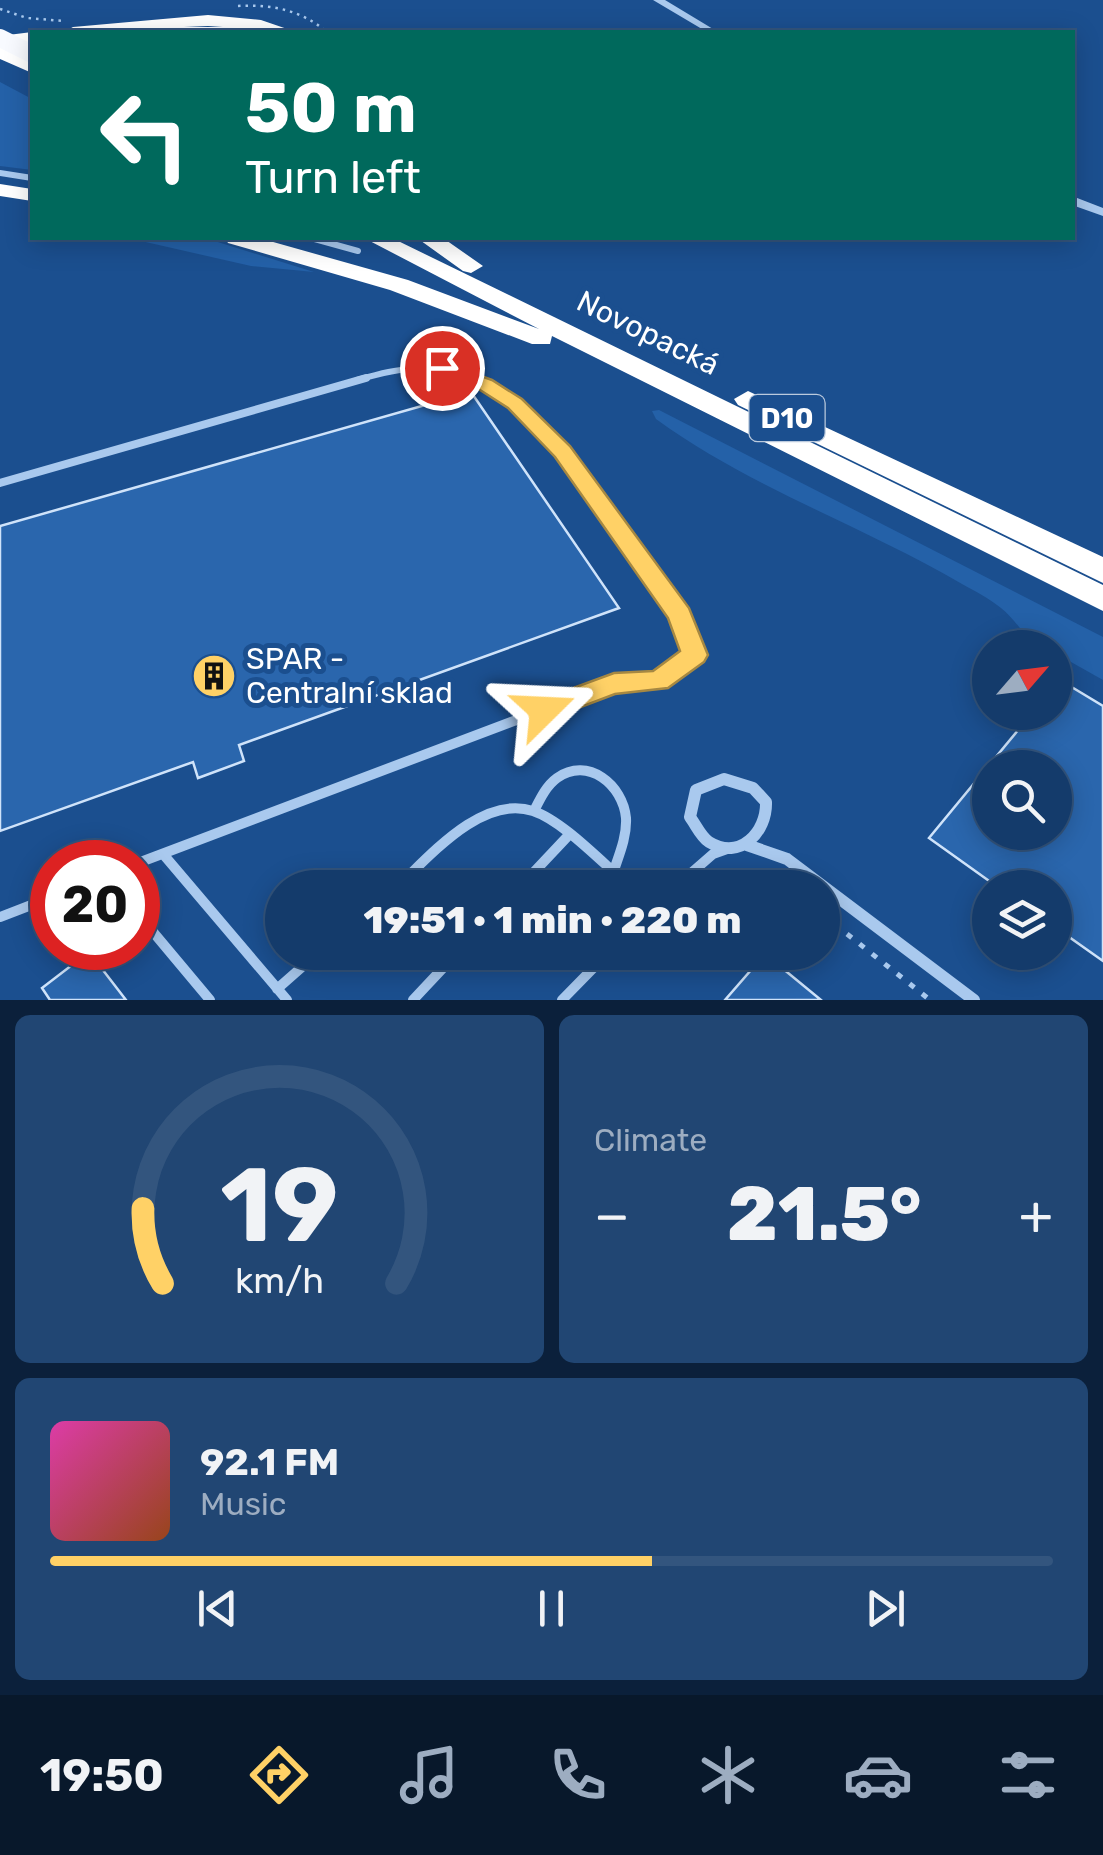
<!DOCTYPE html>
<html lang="en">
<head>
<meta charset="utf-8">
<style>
  :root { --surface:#143b6b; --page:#214673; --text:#f1f3f6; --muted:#9dadc1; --line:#33557e; --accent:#ffd166 }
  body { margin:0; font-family:Rubik,sans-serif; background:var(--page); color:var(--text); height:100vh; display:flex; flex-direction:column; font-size:38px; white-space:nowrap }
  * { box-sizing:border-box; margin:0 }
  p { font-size:32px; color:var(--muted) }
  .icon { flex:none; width:55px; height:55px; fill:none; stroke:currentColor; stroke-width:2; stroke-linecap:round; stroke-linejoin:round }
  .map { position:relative; height:1000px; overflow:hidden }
  .panel { display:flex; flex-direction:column; gap:15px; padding:15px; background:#0b203b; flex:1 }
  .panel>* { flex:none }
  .banner { position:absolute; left:30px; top:30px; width:1045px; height:210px; border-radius:0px; box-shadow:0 5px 25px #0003,0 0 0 2px var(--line); background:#00695c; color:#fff; overflow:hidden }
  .needle { width:65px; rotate:62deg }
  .fabs { position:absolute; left:972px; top:630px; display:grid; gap:20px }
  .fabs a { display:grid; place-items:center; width:100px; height:100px; border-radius:50%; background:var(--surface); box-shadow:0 5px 25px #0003,0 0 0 2px var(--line); font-size:50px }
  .speed { position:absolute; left:30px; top:840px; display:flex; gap:20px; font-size:50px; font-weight:700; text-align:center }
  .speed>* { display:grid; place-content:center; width:130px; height:130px; border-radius:50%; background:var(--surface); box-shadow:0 5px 25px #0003,0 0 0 2px var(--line); line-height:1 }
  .speed .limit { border:15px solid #d22; background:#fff; color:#111 }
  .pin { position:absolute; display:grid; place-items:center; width:85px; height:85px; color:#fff; margin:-42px; border:5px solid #fff; border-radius:50%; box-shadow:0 2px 10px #0007 }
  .me { position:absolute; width:110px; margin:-55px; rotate:69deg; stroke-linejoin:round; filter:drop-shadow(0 0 8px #0008) }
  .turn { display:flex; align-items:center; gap:35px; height:210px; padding:0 50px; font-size:45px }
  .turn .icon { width:130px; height:130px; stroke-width:2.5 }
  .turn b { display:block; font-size:70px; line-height:85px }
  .big { font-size:75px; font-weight:800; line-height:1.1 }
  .panel .card { flex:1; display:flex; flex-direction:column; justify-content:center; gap:15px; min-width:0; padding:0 35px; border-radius:15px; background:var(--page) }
  .panel .dial { align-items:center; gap:0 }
  .dial svg { height:260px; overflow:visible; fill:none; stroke:var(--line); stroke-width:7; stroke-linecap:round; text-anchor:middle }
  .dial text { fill:var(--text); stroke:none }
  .song { display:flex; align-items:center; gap:30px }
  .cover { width:120px; height:120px; border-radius:15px; background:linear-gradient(135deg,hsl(320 70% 55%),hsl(20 70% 35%)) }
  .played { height:10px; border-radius:5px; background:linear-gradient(90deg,var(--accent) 60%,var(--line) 60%) }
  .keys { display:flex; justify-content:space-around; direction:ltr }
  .heat { display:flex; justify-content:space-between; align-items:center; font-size:55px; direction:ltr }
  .panel .tiles { flex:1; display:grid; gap:15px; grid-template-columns:1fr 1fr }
  .card:last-child { grid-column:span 2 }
  .trip { position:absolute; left:265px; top:870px; width:575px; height:100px; border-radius:50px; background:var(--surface); box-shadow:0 5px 25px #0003,0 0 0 2px var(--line); font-weight:800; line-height:100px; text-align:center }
  .tab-bar { display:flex; height:160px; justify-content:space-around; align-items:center; background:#08182b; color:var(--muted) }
  .tab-bar .icon { width:70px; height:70px }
  .tab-bar .on { color:var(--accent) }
  .tab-bar b { font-size:45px; color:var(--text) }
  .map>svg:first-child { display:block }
  .green { fill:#2461a8 }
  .building { fill:#2a66ad; stroke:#cfe3fa; stroke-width:2.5; fill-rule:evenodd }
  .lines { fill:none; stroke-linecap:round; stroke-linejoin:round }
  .path-far1 { stroke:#a9c9ee; stroke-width:2.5; stroke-dasharray:2.5 5; stroke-linecap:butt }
  .path { stroke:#a9c9ee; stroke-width:5; stroke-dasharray:6 10; stroke-linecap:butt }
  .service-far2 { stroke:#a9c9ee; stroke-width:6 }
  .service-far1 { stroke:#a9c9ee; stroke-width:8 }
  .service { stroke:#a9c9ee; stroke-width:10 }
  .minor { stroke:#a9c9ee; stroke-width:12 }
  .tertiary { fill:#a9c9ee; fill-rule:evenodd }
  .trunk { fill:#f8faff; fill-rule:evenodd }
  .motorway { fill:#fff; fill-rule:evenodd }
  .trunk-bridge { stroke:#f8faff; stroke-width:18 }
  .route { fill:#ffd166; stroke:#a68842; stroke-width:2.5 }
  .labels { text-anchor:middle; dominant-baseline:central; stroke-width:10; stroke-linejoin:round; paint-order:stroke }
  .shield { fill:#1b4f8f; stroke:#bbcadd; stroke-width:2.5 }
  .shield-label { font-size:28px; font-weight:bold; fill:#fff }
  .street-label { font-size:30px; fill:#fff; stroke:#1b4f8f }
  .poi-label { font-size:30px; fill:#fff; stroke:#1b4f8f; text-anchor:start }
</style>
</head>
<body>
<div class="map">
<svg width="1103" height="1000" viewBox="0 0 1103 1000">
  <rect width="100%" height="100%" fill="#1b4f8f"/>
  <path class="green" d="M0,82L32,99V170L0,166Z
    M128,238H205L314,272L251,266Z
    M659,410L1103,637V680L1055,653V648C1028,648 1020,623 1001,608C990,599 975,591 962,584C861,525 751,488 656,419L652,411Z"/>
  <path class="building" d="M471,392L619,608L239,745L244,761L198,778L193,762L0,831V526Z
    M1055,677L1103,706V961L1055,927V888H999L929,838L1033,712H1055ZM990,768H1055V832H990Z
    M89,952L126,1000H50L42,988Z
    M765,954L821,1000H725Z"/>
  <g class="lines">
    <path class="path-far1" d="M238,6C271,4 301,10 327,32
      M0,9L27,18L64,21"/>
    <path class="path" d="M724,888C747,878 767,873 789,888
      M822,914L930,1000"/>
    <path class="service-far2" d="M0,173L32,178
      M311,238L358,251
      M357,380C404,367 427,362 474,380"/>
    <path class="service-far1" d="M467,378C536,404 577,471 618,528C647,569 677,606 694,653
      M0,483L366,378"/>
    <path class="service" d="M534,811C540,799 546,786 557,778C588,756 623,785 626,818C627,837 619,855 613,873
      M163,854L287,1000
      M138,863L614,683L659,681L695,655L693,650
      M396,888C429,857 482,794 533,811C564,821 606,867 632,888
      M519,888L567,837
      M674,888L713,854L727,849
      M138,914L210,1000
      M0,917L52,897
      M277,989L319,952
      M413,1000L458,952
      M562,1000L609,952"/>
    <path class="minor" d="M724,779L753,788L766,802C767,832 740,861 709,842C701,837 696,825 690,817L696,790Z
      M747,845L787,859L974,1000"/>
    <path class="tertiary" d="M653,0H665L718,32H707Z
      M1072,196L1103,208V216L1072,205Z"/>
    <path class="trunk" d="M239,27L247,32H151L159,27Z"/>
    <path class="motorway" d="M208,15L261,20L296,32L208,26L64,32L73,27Z
      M32,32V42L0,46V36Z
      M0,47L32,61V73L0,59Z
      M0,184L32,189V201L0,196Z
      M225,238H259L408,280L539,329L364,238H392L1103,585V611L552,336L550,344H532L390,290L228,243Z
      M417,238H443L483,266L471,273L463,271Z
      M748,391L1103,557V583L738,405L734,399Z"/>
    <path class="trunk-bridge" d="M0,38L32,54"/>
  </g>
  <path class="route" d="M442,362L492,380L522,399L570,446L689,608L708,655L704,662L668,688L615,694L544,721L535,717L531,710L535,702L614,673L653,671L680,651L668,618L555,457L508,408L477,388L435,372V364Z"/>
  <defs>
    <g id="building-disc" transform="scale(2.25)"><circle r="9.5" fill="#ffd166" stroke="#1b4f8f"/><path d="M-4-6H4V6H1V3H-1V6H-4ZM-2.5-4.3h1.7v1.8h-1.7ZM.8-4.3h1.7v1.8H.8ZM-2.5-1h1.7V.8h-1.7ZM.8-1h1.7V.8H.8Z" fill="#111"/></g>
  </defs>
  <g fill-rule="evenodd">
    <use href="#building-disc" x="214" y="676"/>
  </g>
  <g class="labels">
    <rect class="shield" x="749.5" y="395" width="75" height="46" rx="8"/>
    <g class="shield-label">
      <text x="787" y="418">D10</text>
    </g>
    <g class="street-label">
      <text transform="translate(648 333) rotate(26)">Novopacká</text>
    </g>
    <g class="poi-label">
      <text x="246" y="659">SPAR -<tspan x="246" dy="34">Centralní sklad</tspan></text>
    </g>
  </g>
</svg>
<div class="fabs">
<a><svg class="needle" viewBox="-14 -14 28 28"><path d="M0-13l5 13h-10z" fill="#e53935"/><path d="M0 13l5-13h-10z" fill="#9dadc1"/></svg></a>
<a><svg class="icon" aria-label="search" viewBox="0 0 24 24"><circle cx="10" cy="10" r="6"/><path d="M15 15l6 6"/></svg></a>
<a><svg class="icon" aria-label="layers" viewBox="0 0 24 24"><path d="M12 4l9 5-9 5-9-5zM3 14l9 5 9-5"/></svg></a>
</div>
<div class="speed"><div class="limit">20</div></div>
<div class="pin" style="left:442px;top:368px;background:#d93025"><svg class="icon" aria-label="arrive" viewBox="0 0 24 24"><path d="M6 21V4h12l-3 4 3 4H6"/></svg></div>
<svg class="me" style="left:544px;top:710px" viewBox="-20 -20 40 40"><path d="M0-17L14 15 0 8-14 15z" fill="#ffd166" stroke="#fff" stroke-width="4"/></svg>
<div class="trip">19:51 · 1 min · 220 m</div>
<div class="banner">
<div class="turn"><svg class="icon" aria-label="left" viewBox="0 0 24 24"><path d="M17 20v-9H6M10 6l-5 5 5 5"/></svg><div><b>50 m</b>Turn left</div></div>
</div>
</div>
<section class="panel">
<div class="tiles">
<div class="card dial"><svg viewBox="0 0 100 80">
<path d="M14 69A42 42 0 1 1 86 69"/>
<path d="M14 69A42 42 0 0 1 8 46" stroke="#ffd166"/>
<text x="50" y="56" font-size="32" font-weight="700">19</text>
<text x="50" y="72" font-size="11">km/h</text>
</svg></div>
<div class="card"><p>Climate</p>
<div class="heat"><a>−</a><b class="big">21.5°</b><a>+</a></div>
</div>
<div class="card">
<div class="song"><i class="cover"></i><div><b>92.1 FM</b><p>Music</p></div></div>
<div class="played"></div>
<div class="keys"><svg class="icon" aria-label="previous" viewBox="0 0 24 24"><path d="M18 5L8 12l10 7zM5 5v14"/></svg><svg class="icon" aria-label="pause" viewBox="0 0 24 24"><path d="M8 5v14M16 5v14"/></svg><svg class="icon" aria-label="next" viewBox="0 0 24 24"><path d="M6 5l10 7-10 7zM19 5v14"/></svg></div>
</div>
</div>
</section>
<nav class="tab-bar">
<b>19:50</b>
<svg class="icon on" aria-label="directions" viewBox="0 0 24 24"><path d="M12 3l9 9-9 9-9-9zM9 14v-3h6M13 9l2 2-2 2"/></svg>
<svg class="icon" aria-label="music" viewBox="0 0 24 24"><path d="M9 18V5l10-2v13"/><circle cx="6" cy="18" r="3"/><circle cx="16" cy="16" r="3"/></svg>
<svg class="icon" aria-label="phone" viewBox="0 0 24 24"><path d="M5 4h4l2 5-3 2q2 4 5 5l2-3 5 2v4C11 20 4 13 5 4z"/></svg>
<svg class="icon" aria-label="climate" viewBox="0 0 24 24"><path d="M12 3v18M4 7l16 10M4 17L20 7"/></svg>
<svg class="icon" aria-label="car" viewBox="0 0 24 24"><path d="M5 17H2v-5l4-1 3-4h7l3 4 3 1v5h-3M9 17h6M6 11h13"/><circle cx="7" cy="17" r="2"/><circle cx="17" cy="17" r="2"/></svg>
<svg class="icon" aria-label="filters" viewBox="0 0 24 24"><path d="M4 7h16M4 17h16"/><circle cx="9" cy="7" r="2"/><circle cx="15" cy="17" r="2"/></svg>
</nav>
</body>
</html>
